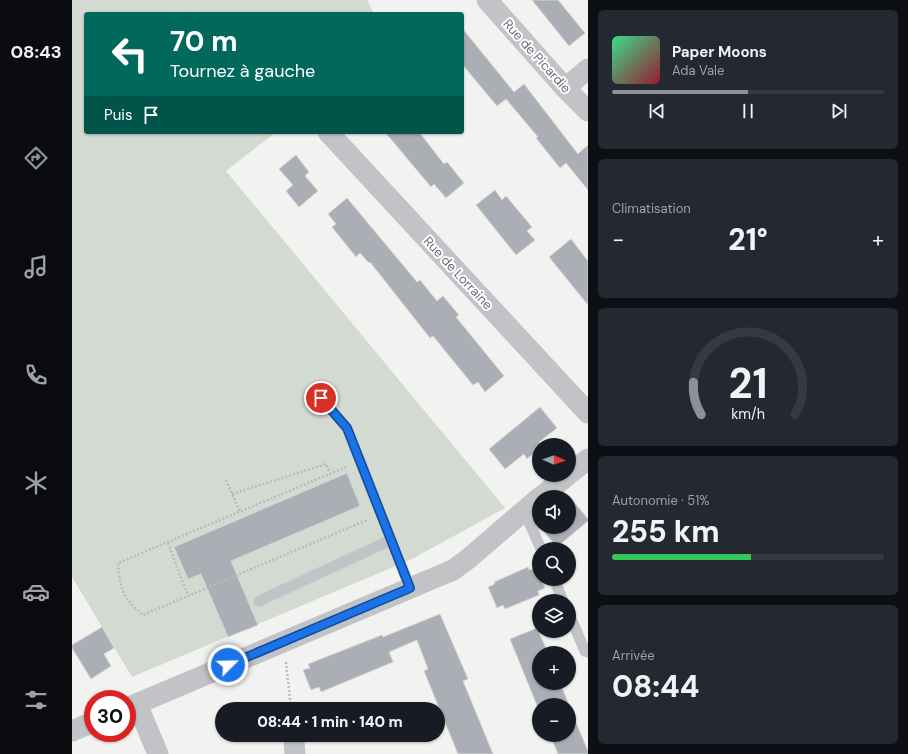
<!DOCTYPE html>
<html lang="fr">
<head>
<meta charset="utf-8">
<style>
  :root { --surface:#171b24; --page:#242831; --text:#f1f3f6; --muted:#9ea1a6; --line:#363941; --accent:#8c9099 }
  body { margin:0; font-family:"DM Sans",sans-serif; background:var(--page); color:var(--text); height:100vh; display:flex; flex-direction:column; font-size:15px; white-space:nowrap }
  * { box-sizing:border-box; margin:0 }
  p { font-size:13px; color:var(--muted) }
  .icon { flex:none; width:22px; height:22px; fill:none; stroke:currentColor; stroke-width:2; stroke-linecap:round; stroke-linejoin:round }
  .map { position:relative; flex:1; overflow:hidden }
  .side { display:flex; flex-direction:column; gap:10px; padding:10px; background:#0d0f14; width:320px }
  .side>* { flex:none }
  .guide { position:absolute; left:12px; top:12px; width:380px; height:122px; border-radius:4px; box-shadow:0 1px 3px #0004; background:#00695c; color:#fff; overflow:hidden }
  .needle { width:26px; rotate:92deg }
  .buttons { position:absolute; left:460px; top:438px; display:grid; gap:8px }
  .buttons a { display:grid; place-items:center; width:44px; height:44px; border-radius:50%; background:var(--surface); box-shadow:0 1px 3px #0004; font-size:20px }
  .speed { position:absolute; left:12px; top:690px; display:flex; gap:8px; font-size:20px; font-weight:700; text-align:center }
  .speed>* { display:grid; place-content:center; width:52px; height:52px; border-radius:50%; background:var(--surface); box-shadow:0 1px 3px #0004; line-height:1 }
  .speed .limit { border:6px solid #d22; background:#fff; color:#111 }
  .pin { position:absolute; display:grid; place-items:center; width:34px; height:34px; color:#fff; margin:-17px; border:2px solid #fff; border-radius:50%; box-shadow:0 1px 4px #0007 }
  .me { position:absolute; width:44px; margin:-22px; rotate:67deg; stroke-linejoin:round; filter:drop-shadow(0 0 3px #0008) }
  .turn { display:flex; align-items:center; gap:14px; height:84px; padding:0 20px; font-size:18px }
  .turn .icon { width:52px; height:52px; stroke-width:2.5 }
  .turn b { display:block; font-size:28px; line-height:34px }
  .then { display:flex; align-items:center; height:38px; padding:0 20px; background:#0003; gap:8px; font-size:15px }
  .big { font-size:30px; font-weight:800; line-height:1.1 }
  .side .card { flex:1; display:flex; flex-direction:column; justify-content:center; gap:6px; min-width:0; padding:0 14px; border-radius:6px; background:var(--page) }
  .side .dial { align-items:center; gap:0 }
  .dial svg { height:104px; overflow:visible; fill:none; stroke:var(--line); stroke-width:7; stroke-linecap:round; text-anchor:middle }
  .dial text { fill:var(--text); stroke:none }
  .song { display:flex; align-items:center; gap:12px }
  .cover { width:48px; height:48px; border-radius:6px; background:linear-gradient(135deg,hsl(150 70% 55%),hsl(350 70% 35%)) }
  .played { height:4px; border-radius:2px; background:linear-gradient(90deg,var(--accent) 50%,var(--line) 50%) }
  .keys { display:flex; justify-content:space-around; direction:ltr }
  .heat { display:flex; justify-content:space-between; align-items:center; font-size:22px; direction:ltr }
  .charge { height:6px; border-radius:3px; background:linear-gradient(90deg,#34c759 51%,var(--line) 0) }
  .trip { position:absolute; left:143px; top:702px; width:230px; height:40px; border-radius:20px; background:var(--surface); box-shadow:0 1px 3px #0004; font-weight:800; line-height:40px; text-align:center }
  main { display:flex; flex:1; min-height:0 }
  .tab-bar { display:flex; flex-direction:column; width:72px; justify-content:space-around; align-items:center; background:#090b0e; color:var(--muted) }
  .tab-bar .icon { width:28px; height:28px }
  .tab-bar .current { color:var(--accent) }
  .tab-bar b { font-size:18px; color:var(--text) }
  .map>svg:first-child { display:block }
  .green { fill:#d2dad2 }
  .building { fill:#abaeb5; stroke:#d4d4d2 }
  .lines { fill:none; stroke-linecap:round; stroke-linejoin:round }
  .path { stroke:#babbbe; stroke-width:2.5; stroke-dasharray:2 2; stroke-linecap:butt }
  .service { stroke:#c1c3c7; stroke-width:11 }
  .minor { stroke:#c1c3c7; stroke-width:21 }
  .route-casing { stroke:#114b97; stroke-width:10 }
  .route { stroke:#1a73e8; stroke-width:7 }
  .labels { text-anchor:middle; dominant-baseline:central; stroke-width:4; stroke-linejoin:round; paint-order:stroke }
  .street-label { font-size:13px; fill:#656c7e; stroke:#fff }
</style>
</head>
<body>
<main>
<nav class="tab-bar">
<b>08:43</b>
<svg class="icon current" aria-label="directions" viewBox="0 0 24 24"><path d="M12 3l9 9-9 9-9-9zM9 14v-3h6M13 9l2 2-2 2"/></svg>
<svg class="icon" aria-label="music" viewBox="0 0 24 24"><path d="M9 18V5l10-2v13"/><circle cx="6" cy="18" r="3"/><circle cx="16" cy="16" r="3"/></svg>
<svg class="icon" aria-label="phone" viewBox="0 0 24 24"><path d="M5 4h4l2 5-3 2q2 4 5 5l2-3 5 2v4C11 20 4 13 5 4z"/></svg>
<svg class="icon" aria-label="climate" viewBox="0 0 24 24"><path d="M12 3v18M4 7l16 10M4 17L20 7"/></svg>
<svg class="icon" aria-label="car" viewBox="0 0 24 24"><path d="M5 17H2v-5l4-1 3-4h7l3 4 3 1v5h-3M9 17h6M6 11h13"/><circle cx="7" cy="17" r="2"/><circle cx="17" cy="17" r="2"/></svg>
<svg class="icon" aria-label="filters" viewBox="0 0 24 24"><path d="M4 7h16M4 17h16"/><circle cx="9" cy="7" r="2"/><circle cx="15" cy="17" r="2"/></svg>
</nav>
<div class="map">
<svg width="516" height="754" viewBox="0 0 516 754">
  <rect width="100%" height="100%" fill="#f2f3f0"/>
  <path class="green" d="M0,0H295L302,14H14V132H204L154,171L433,508L338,560L60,677L0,577Z"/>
  <path class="building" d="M460,0H486L513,33L497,46Z
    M390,28L442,92L452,84L506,154L516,145V190L494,163L488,168L464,138L466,137L434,99L425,106L390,64Z
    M313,132H347L372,164L375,162L392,183L374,198L362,184L359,187Z
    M224,155L237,172L233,176L246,191L227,207L214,191L221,185L207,169Z
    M423,190L430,200L434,196L460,227L455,231L463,240L444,255L404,205Z
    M275,198L345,282L348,280L365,301L371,296L387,315L384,317L432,376L413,392L406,382L401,385L361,336L358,338L298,262L297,263L288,253L284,257L260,227L264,224L256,214Z
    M499,239L516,261V305L477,257Z
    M468,407L485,428L467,442L470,445H467V449L455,459L452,454L433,469L417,449Z
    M275,473L288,506L159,561L186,625L156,637L129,574L116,579L102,547Z
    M497,496L516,519V521L485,547L468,527H497Z
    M456,567L457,570L464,568L467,575V579H469L473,588L466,591L467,595L433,609L431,605L425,608L416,587L423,584L422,582Z
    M368,614L396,679L391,681L421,754H386L352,671L356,669L345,640L317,652L321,662L249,692L247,687L239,690L231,670L238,668L236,664L310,635L311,637Z
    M30,627L42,648L32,654L39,666L19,679L0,648V645Z
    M465,628L476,653H467V683H488L497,705H467L466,708L438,639Z
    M497,706L516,751V754H486L478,735H497Z"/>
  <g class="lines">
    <path class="path" d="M274,467L46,563C47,587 52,600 71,615L295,520
      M154,480L168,512
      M160,494L254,464L258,473
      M96,543L116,596
      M214,662L219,709"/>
    <path class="service" d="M249,398L275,428L338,588
      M452,511L469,549
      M482,579L491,601
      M187,601L319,540
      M497,614L513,651L516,652"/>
    <path class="minor" d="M415,0L493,88L516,111
      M493,88L516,69
      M256,132L516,413
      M497,474L516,459
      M469,497L496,475
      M65,704L86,754
      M55,708L381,570L396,559L467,498
      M0,731L21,722
      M222,741L223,754"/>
  </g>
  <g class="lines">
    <g class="route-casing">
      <path id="route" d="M156,665L338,588L275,428L249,398"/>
    </g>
    <use href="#route" class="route"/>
  </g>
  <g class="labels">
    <g class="street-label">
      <text transform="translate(465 56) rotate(48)">Rue de Picardie</text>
      <text transform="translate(386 273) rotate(47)">Rue de Lorraine</text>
    </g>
  </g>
</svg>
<div class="buttons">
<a><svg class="needle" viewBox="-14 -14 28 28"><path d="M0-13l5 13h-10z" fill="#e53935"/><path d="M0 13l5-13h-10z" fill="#9ea1a6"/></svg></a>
<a><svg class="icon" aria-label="sound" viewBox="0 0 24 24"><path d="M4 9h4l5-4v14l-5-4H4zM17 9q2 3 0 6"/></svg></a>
<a><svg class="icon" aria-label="search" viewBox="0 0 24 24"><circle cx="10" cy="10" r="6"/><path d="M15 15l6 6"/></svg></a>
<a><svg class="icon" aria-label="layers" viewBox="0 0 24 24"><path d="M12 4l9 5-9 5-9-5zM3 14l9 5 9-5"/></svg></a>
<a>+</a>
<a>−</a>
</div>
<div class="speed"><div class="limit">30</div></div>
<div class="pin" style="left:249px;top:398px;background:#d93025"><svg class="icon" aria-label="arrive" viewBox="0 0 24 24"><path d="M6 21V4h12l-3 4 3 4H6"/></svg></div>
<svg class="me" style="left:156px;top:665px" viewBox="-20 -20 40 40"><circle r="17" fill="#1a73e8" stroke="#fff" stroke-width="3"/><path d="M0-11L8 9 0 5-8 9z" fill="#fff"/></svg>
<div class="trip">08:44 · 1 min · 140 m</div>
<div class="guide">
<div class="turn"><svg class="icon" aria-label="left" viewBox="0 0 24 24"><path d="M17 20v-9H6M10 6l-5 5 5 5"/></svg><div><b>70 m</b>Tournez à gauche</div></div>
<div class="then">Puis<svg class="icon" aria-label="arrive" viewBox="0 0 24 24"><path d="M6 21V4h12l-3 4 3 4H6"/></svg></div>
</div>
</div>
<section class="side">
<div class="card">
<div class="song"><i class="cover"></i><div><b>Paper Moons</b><p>Ada Vale</p></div></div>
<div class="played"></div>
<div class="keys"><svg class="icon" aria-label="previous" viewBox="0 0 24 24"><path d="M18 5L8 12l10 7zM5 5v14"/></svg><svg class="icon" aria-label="pause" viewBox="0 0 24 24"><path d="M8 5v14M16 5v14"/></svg><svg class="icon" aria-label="next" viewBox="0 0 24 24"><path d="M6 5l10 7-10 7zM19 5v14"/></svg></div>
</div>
<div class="card"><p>Climatisation</p>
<div class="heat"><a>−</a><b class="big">21°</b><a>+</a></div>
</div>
<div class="card dial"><svg viewBox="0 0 100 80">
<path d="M14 69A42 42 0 1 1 86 69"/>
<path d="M14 69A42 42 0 0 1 8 44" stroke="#8c9099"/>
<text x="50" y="56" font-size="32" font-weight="700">21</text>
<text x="50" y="72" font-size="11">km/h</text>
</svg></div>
<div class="card"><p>Autonomie · 51%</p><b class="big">255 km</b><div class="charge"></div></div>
<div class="card"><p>Arrivée</p><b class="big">08:44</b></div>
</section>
</main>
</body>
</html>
